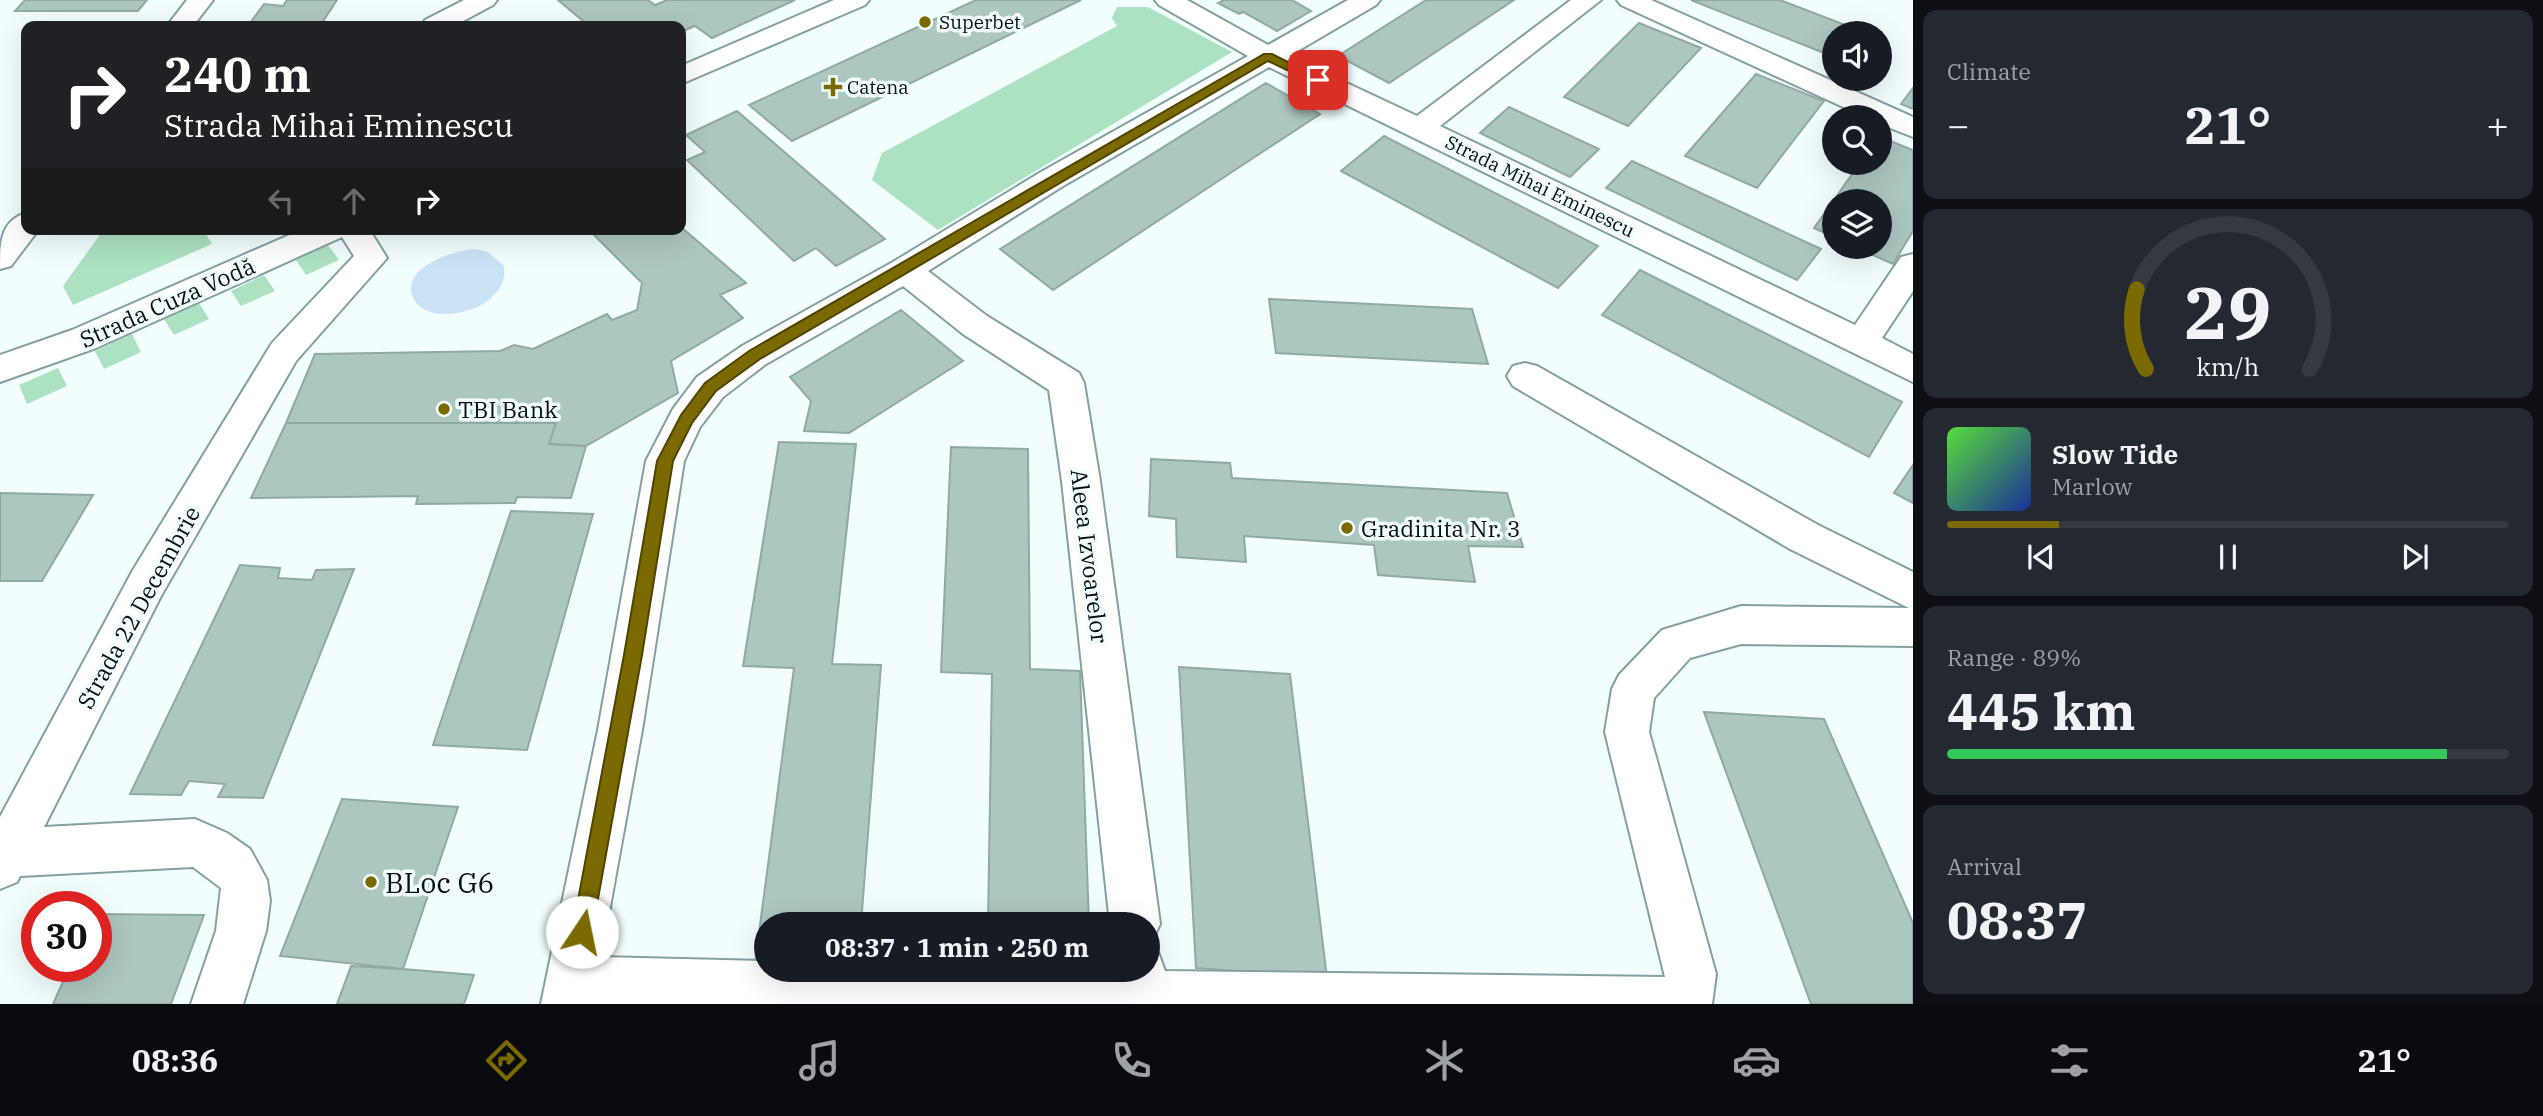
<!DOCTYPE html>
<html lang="en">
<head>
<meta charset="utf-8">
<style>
  :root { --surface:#171b24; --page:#242831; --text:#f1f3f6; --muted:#9ea1a6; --line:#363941; --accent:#7a6a01 }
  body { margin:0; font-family:"IBM Plex Serif",serif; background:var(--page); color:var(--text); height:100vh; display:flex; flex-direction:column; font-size:26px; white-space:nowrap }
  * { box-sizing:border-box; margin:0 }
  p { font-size:23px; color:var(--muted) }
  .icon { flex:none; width:38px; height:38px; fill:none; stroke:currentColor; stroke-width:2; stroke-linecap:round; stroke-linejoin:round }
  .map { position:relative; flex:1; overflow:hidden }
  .side { display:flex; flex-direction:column; gap:10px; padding:10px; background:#0d0f14; width:630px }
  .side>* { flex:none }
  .banner { position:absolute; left:21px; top:21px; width:665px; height:214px; border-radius:14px; box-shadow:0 7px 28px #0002; background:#202124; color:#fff; overflow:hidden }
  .tools { position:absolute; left:1822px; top:21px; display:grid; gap:14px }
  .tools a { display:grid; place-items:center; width:70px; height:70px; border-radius:50%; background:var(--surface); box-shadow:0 7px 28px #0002; font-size:35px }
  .speed { position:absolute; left:21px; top:891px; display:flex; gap:14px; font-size:35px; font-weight:700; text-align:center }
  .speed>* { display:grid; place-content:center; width:91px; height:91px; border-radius:50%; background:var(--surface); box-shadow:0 7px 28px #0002; line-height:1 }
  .speed .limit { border:10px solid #d22; background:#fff; color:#111 }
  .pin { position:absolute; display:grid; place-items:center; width:60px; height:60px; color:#fff; margin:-30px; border-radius:14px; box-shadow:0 4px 10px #0006 }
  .me { position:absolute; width:77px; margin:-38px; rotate:11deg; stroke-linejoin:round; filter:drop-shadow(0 0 5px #0008) }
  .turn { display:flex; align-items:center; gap:24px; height:147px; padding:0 28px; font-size:32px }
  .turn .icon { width:91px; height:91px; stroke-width:2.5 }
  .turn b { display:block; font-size:49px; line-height:60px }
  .lanes { display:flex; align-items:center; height:66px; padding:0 28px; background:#0003; justify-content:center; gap:35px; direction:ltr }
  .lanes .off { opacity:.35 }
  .big { font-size:52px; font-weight:700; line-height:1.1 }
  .side .widget { flex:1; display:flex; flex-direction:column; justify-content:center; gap:10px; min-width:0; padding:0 24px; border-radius:14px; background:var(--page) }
  .side .dial { align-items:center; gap:0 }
  .dial svg { height:182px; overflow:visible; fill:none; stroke:var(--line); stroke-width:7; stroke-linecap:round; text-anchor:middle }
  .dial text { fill:var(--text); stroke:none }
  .song { display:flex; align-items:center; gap:21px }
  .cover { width:84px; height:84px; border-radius:10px; background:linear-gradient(135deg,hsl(110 70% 55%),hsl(230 70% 35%)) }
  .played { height:7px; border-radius:4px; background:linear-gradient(90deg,var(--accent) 20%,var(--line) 20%) }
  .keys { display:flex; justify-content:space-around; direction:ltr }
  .heat { display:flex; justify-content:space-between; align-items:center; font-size:38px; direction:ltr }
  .charge { height:10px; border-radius:5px; background:linear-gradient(90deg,#34c759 89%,var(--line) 0) }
  .trip { position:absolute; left:754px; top:912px; width:406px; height:70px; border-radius:35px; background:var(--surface); box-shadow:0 7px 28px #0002; font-weight:700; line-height:70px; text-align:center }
  .dock { display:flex; height:112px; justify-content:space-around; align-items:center; background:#090b0e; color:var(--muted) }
  .dock .icon { width:49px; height:49px }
  .dock .active { color:var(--accent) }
  .dock b { font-size:32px; color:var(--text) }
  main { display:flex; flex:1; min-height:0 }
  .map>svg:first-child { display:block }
  .green { fill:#ace1c2 }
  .water { fill:#c9e2f6 }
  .building { fill:#acc6c0; stroke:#8fa9a3; stroke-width:2 }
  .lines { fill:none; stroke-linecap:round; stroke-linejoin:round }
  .minor-casing { stroke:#85a0a1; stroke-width:4 }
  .minor { fill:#fff; fill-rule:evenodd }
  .route { fill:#7a6a01; stroke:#4f4501; stroke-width:2 }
  .poi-dot { fill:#7a6a01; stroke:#f2fdfe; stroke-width:2.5 }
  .labels { text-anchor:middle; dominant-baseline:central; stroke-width:7; stroke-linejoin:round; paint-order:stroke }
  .far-poi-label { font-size:19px; fill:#071112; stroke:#f2fdfe; text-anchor:start }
  .far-street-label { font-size:19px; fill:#071112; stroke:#f2fdfe }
  .street-label { font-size:23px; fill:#071112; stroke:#f2fdfe }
  .poi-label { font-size:23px; fill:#071112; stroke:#f2fdfe; text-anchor:start }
  .near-poi-label { font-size:28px; fill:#071112; stroke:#f2fdfe; text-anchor:start }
</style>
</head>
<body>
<main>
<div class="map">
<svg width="1913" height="1004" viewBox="0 0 1913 1004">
  <rect width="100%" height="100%" fill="#f2fdfe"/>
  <path class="green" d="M1117,7H1148L1232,52L938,230L872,180L882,153L1117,26L1112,18Z
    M104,229H203L212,244L73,305L63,286Z
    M328,245L339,260L306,275L296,260Z
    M264,275L275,291L241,306L231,291Z
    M199,303L209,319L174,335L164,319Z
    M132,334L141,352L104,369L95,351Z
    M58,368L67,386L27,404L19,385Z"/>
  <path class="water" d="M475,249L488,252L504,266C506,282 499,292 486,302C469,314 429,322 415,301C395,269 454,250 475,249Z"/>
  <path class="building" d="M25,0H147L138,11H15Z
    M287,0H337L320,26H248L264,4L283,6Z
    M558,0H648L655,5L667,0H795L712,38L695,26L681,32V26H589Z
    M976,0H1081L792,141L749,105Z
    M1221,0H1292L1311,11L1277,31L1243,12L1239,14L1218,3L1223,1Z
    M1426,0H1514L1389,83L1338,56Z
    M1691,0H1780L1866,33H1834V57Z
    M1639,23L1701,48L1628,126L1564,97Z
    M1756,74L1824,101L1757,188L1685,156Z
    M1266,83L1320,114L1053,290L1000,249Z
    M1913,88V109L1901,104Z
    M1509,107L1599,149L1570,177L1480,133Z
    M737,111L885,239L836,266L816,248L794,261L687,160L705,152L686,135Z
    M1384,136L1598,246L1558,288L1341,171Z
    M1880,137L1913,150V231L1893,264L1855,247H1880V201H1834V237L1814,228L1860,163H1880Z
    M1632,161L1821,249L1797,280L1606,188Z
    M681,227L746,283L720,295L743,318L671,361L678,393L586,446L549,444L556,423H286L315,354L500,351L514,345L533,349L607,314L612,320L637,310L642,283L588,229Z
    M1640,270L1902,402L1869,457L1602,315Z
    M1269,299L1472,309L1488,364L1276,353Z
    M901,310L963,361L849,433L804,431L811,401L790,377Z
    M286,423H556L549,444L586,446L571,498L517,497L515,503L416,504L418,496L251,498Z
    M779,442L856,444L832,664L881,665L861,924H766V964L755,963L794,668L743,666Z
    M951,447L1028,449L1030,669L1080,671L1089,924H988L992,674L941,672Z
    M1151,459L1230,463L1232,478L1507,493L1523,547L1468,546L1475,582L1378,575L1374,545L1244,536L1246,562L1177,557L1176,519L1149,516Z
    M1913,465V503L1894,493Z
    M0,493L93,495L42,581H0Z
    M511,511L593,514L527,750L433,745Z
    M240,565L280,568L278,578L312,580L316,570L354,569L263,798L218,797L225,784L189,781L181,795L130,794Z
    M1179,667L1290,674L1327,978L1196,968Z
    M1704,712L1824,719L1913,923V1004H1811Z
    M342,799L458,807L403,969L280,956Z
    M96,914L204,915L171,1004H53L70,966H96Z
    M351,966L403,969L474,975L464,1004H337Z"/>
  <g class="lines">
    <g class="minor-casing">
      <path id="minor" d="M187,0H213L193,26H167Z
        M464,0H497L493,5L454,26H421L425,20Z
        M834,0H869L865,5L681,84V66Z
        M1155,0H1187L1268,45L1348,0H1380L1376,5L1289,56L1417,116L1571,0H1601L1440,126L1855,325L1901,257L1913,254V291L1882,338L1913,354V382L1269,67L1063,186L928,271L987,316L1079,373L1084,383L1100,481L1160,924L1152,941L1148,943V924H1110L1062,481L1049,390L963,334L903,286L766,364L723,397L700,427L684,461L642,730L601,957L766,961V970H1148V948L1158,952L1165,971L1665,977L1605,732L1612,689L1619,675L1662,630L1741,606L1909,608L1790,549L1513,386L1507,376L1513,366L1525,363L1537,366L1818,525L1913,572V646L1741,644L1690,658L1654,698L1649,732L1716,974L1712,1004H541L598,730L646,461L673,409L697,377L742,346L893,262L1041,172L1248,56L1159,5Z
        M1617,0H1651L1913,117V137L1880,124V117H1865L1621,5Z
        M26,213V229H39L11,266L0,269C0,244 0,221 26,213Z
        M303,229H369L387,258L296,361L161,596L44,827L195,819L227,833L250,849L267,880L270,901L266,931L243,1004H191L216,931L221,888L193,867L20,876L17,882L0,889V817L133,570L272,343L354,256L342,237L96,348L0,382V355L72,330Z"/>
    </g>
    <use href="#minor" class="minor"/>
  </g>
  <path class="route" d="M1264,54H1272L1324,80L1314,83L1268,61L760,359L716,391L692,423L673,461L642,655L592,932L589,939L582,942L574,939L572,932L624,655L657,461L681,415L705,383L749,351Z"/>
  <g class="poi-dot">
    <circle cx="925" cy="22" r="7"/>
    <path d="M829.5 76.5h7v7h7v7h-7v7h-7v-7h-7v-7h7z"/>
    <circle cx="444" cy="409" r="7"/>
    <circle cx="1347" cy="528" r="7"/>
    <circle cx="371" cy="882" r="7"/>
  </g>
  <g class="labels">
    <g class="far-poi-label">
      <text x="939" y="22">Superbet</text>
      <text x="847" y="87">Catena</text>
    </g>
    <g class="far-street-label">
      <text transform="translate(1540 186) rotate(26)">Strada Mihai Eminescu</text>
    </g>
    <g class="street-label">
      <text transform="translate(167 302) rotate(-24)">Strada Cuza Vodă</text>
      <text transform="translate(1090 556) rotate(83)">Aleea Izvoarelor</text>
      <text transform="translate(138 607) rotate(-61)">Strada 22 Decembrie</text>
    </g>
    <g class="poi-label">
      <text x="458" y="409">TBI Bank</text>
      <text x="1361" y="528">Gradinita Nr. 3</text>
    </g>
    <g class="near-poi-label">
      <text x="385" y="882">BLoc G6</text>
    </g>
  </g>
</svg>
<div class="tools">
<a><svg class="icon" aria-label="sound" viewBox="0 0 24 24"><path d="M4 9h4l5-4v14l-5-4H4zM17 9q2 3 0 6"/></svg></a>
<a><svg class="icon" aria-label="search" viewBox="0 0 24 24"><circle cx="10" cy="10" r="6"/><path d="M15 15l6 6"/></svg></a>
<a><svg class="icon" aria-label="layers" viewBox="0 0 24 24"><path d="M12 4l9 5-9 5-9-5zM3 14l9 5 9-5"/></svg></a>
</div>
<div class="speed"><div class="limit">30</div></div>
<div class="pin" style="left:1318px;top:80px;background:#d93025"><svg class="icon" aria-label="arrive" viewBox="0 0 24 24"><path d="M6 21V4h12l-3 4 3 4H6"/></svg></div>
<svg class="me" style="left:582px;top:932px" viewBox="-20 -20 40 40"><circle r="19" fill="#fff"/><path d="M0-13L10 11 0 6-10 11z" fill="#7a6a01"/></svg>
<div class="trip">08:37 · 1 min · 250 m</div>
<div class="banner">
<div class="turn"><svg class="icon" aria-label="right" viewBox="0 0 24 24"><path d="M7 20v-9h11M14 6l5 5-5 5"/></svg><div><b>240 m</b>Strada Mihai Eminescu</div></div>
<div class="lanes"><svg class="icon off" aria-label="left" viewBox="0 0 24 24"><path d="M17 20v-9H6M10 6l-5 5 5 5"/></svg><svg class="icon off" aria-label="ahead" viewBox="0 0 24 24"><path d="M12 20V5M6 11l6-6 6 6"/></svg><svg class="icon" aria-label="right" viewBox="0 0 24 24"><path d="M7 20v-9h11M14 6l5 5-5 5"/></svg></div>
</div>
</div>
<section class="side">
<div class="widget"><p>Climate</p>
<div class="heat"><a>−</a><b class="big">21°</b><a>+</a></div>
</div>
<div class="widget dial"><svg viewBox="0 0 100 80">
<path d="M14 69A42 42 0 1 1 86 69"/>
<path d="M14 69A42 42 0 0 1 10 34" stroke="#7a6a01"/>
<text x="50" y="56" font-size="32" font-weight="700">29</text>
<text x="50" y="72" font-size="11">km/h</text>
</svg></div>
<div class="widget">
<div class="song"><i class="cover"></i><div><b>Slow Tide</b><p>Marlow</p></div></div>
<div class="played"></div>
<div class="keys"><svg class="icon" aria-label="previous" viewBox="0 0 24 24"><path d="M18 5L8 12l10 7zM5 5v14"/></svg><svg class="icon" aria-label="pause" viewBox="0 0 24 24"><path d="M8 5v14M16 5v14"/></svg><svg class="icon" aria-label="next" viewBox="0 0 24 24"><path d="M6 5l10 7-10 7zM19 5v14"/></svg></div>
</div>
<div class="widget"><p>Range · 89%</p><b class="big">445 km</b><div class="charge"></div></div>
<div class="widget"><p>Arrival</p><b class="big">08:37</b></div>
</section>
</main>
<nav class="dock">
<b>08:36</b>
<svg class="icon active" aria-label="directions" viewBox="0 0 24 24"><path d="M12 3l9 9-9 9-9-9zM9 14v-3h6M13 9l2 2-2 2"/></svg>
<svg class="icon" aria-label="music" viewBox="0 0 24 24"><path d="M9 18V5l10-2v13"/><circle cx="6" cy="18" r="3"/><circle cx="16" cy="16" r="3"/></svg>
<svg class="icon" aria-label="phone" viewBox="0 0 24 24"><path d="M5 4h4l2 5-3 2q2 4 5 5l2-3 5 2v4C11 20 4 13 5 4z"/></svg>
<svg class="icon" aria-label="climate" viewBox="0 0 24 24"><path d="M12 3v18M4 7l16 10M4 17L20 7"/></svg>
<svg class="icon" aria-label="car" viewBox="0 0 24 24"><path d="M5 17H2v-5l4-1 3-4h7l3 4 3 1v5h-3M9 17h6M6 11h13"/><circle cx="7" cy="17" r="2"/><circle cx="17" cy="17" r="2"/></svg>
<svg class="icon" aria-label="filters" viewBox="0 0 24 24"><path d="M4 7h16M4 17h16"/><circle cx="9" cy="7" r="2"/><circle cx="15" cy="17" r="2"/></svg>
<b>21°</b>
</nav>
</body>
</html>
